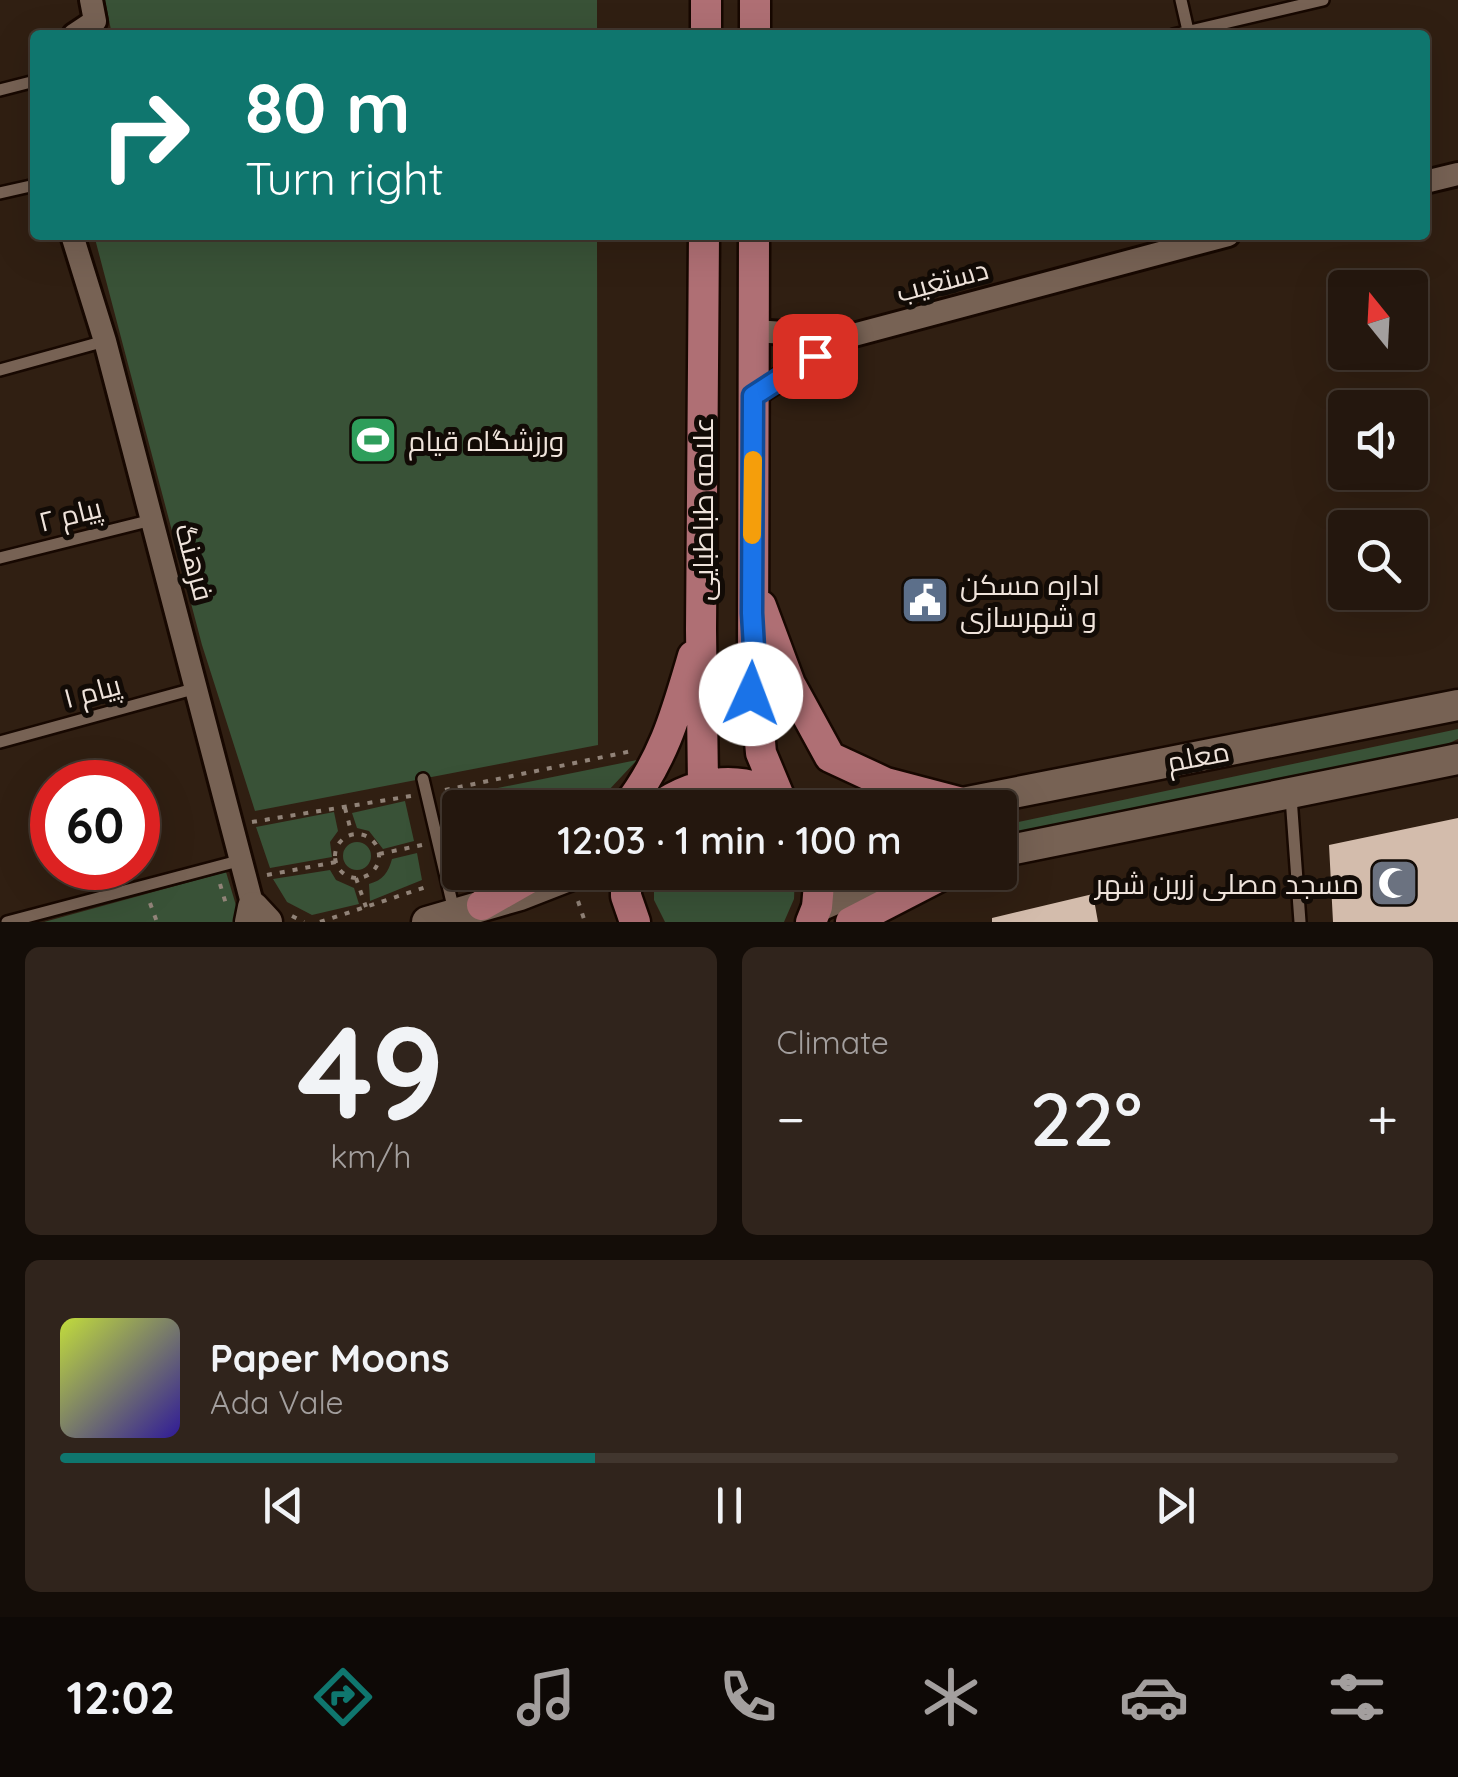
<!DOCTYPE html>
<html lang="en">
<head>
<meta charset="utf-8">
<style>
  :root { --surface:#24170e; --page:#30241c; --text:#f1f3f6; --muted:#a39f9e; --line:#41362e; --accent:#0f766e }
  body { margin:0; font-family:Quicksand,Cairo,sans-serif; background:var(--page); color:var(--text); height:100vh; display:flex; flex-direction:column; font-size:38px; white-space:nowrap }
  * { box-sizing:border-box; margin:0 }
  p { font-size:32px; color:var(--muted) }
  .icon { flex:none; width:55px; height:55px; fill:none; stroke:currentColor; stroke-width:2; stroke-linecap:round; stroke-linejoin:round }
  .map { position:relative; height:922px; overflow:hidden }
  .drawer { display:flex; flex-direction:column; gap:25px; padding:25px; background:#140d08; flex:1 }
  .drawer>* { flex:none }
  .banner { position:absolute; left:30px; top:30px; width:1400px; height:210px; border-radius:10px; box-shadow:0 10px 40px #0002,0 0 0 2px var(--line); background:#0f766e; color:#fff; overflow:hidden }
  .needle { width:65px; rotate:342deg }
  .fabs { position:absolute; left:1328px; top:270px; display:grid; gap:20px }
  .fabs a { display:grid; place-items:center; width:100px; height:100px; border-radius:10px; background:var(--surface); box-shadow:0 10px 40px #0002,0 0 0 2px var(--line); font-size:50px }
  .speed { position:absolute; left:30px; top:760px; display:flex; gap:20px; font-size:50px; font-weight:700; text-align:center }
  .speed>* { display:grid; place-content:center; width:130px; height:130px; border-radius:50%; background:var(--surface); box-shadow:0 10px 40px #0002,0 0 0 2px var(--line); line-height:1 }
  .speed .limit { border:15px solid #d22; background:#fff; color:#111 }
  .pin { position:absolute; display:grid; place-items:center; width:85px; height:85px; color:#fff; margin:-42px; border-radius:20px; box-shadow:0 5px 15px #0006 }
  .me { position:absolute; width:110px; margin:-55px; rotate:2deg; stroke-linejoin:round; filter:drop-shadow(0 0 8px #0008) }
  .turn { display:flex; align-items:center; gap:35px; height:210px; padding:0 50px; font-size:45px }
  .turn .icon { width:130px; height:130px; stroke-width:2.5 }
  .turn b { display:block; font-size:70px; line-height:85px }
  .big { font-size:75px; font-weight:600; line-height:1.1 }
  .drawer .widget { flex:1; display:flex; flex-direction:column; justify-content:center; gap:15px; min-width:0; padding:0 35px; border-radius:15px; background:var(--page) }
  .drawer .dial { align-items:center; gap:0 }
  .dial b { font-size:130px; line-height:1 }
  .song { display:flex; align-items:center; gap:30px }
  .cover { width:120px; height:120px; border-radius:15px; background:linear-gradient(135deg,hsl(70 70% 55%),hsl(250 70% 35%)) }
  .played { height:10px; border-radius:5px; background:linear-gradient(90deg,var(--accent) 40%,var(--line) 40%) }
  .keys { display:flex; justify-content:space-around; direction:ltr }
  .heat { display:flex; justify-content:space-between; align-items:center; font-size:55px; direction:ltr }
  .drawer .tiles { flex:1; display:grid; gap:25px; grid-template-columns:1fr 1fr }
  .widget:last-child { grid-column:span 2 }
  .trip { position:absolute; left:442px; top:790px; width:575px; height:100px; border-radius:10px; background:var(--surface); box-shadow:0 10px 40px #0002,0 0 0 2px var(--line); font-weight:600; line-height:100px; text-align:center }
  .tabs { display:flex; height:160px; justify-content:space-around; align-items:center; background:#0e0906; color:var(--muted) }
  .tabs .icon { width:70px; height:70px }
  .tabs .on { color:var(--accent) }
  .tabs b { font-size:45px; color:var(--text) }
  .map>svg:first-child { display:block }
  .green { fill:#395237 }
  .building { fill:#d3bcac }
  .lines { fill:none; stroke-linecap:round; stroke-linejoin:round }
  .service-casing { stroke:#170801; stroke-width:16 }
  .minor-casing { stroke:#170801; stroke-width:28 }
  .secondary-casing { stroke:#170801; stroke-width:35 }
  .primary-casing { stroke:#170801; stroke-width:35 }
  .path { stroke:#918378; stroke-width:4; stroke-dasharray:5 8; stroke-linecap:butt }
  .service { stroke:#776254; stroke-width:11 }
  .minor { stroke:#776254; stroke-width:22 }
  .secondary { stroke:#776254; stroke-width:30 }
  .primary { stroke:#af6f74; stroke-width:30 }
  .route-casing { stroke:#114b97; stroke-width:25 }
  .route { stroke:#1a73e8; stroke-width:18 }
  .slow { stroke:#f59e0b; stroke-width:18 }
  .labels { text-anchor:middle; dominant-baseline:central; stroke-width:10; stroke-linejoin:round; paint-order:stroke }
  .street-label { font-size:28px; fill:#efe3db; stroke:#120b06 }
  .poi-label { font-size:28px; fill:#efe3db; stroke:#120b06; text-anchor:start }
</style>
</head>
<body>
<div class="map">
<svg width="1458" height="922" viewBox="0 0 1458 922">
  <rect width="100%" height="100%" fill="#301f12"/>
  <path class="green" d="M105,0H597V35H112Z
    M94,235H597L598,745L255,811L202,645Z
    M1458,729V739L1430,752L1000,844V826Z
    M637,760L593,807L460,808V837L453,797Z
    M405,801L414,841L383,849L369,831L357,828L352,813Z
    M334,812L338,831L330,842L332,857L270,868L256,827Z
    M343 856a14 14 0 1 1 28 0a14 14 0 1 1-28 0Z
    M417,853L422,880L370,901L369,884C383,880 388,873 392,859Z
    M330,870L336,880L354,888L359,904L312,915L287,902L273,879Z
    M226,872L238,912L236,922H44Z
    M654,872L795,873L794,899L784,922H665L654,900Z"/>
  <path class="building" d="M1458,818V922H1333L1329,845Z
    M1093,894L1098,922H992V918Z"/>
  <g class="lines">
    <g class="service-casing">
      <path id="service" d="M1181,0L1189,35
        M1173,35L1323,0
        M0,90L35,81
        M0,193L35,185
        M0,370L105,341
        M0,558L152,520
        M0,742L197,688
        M423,779L454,911
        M1291,797L1300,922
        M7,922L242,860"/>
    </g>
    <g class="minor-casing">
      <path id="minor" d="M74,35L95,21L91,0
        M1425,182L1458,174
        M72,235L105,341L253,907
        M753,331L846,337
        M753,396L846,337L1228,235"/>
    </g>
    <g class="secondary-casing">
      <path id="secondary" d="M937,808L1458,705
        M1000,852L1458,759
        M817,907L898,872
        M250,922L253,907L267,922
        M427,922L520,895L579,872"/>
    </g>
    <g class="primary-casing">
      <path id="primary" d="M706,35V0
        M755,35V0
        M754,235L753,662L761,753L781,801
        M761,606L790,684L830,757L886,783L962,803
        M702,682C714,711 743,711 756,683
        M703,784L701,630L704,235
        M626,808C664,759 676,714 693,656
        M657,808C696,780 747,771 786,805
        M626,872V896L635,922
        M482,905L540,872
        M811,922L817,907L820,872
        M851,922L948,872"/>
    </g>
    <path class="path" d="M445,790L632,751
      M345,808L352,835
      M836,808L839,793
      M252,822L411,796
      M335 856a22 22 0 1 1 44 0a22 22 0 1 1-44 0Z
      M379,854L422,845
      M267,875L336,862
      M356,878L366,907
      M220,884L226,904
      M578,901L585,922
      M150,903L157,922
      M292,916L304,922
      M320,922L429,886"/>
    <use href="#service" class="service"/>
    <use href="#minor" class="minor"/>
    <use href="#secondary" class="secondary"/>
    <use href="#primary" class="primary"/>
  </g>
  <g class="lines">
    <g class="route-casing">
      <path id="route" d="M751,694L756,683L752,613L753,396L815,356"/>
    </g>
    <use href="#route" class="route"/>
    <path class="slow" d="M752,535L753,460"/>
  </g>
  <defs>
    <g id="stadium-square" transform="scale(2.5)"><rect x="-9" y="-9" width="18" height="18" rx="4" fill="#2e9e5b" stroke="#120b06"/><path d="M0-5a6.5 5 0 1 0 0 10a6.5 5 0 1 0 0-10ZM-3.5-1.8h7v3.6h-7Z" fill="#fff"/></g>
    <g id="civic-square" transform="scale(2.5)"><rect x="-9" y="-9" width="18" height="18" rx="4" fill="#5c6f8a" stroke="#120b06"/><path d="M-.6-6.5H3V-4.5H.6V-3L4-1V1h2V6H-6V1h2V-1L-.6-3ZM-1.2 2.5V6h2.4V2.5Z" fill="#fff"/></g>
    <g id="mosque-square" transform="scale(2.5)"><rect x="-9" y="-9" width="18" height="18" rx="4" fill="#6b7280" stroke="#120b06"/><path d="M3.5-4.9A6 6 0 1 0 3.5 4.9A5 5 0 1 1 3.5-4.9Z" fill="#fff"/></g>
  </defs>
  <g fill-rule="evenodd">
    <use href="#stadium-square" x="373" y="440"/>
    <use href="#civic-square" x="925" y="600"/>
    <use href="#mosque-square" x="1394" y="883"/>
  </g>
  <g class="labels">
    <g class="street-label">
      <text transform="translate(942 280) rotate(-15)">دستغیب</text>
      <text transform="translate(702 509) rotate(-90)">علامه طباطبایی</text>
      <text transform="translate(70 514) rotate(-14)">پیام ۲</text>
      <text transform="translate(195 562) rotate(75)">فرهنگ</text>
      <text transform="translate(92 691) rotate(-15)">پیام ۱</text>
      <text transform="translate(1198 756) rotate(-11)">معلم</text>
    </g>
    <g class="poi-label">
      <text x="408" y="440">ورزشگاه قیام</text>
      <text x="960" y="584">اداره مسکن<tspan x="960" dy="32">و شهرسازی</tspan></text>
      <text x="1359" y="883" text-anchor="end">مسجد مصلی زرین شهر</text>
    </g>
  </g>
</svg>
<div class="fabs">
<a><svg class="needle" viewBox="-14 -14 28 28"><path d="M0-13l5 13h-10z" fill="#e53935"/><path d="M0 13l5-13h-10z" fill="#a39f9e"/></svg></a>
<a><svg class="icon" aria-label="sound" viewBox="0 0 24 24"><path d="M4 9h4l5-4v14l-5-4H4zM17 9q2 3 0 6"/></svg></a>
<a><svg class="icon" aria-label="search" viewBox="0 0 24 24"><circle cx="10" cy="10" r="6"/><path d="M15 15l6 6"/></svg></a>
</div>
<div class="speed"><div class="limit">60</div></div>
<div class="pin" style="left:815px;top:356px;background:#d93025"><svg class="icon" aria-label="arrive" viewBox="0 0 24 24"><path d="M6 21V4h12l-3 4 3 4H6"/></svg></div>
<svg class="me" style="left:751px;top:694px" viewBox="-20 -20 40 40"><circle r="19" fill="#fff"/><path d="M0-13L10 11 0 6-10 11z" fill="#1a73e8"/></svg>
<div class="trip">12:03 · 1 min · 100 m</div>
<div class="banner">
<div class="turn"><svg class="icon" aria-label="right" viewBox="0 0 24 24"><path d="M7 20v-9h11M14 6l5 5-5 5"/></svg><div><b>80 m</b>Turn right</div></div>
</div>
</div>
<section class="drawer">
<div class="tiles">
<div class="widget dial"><b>49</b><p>km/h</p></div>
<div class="widget"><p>Climate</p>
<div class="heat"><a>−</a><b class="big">22°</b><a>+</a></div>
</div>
<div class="widget">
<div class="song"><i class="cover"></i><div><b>Paper Moons</b><p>Ada Vale</p></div></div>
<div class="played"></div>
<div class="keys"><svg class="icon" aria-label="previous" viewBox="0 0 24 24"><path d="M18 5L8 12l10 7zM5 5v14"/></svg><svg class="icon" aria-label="pause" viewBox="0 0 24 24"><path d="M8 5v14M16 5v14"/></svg><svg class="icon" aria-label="next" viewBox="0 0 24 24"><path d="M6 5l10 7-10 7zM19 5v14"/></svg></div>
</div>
</div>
</section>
<nav class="tabs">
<b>12:02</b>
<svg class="icon on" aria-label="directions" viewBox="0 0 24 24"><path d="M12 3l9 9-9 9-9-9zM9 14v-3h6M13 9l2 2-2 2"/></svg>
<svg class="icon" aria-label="music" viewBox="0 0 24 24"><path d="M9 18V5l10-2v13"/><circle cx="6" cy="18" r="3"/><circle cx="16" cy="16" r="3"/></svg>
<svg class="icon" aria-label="phone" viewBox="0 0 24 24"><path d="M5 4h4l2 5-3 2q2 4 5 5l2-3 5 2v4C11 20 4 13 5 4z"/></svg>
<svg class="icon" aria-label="climate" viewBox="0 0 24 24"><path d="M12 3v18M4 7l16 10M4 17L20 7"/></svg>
<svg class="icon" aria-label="car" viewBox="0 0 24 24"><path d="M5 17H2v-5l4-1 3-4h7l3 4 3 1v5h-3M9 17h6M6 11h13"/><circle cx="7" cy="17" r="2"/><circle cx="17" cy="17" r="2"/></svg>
<svg class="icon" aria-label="filters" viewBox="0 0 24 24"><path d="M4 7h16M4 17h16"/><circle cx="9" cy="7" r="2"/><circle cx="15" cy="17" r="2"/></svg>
</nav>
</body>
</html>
